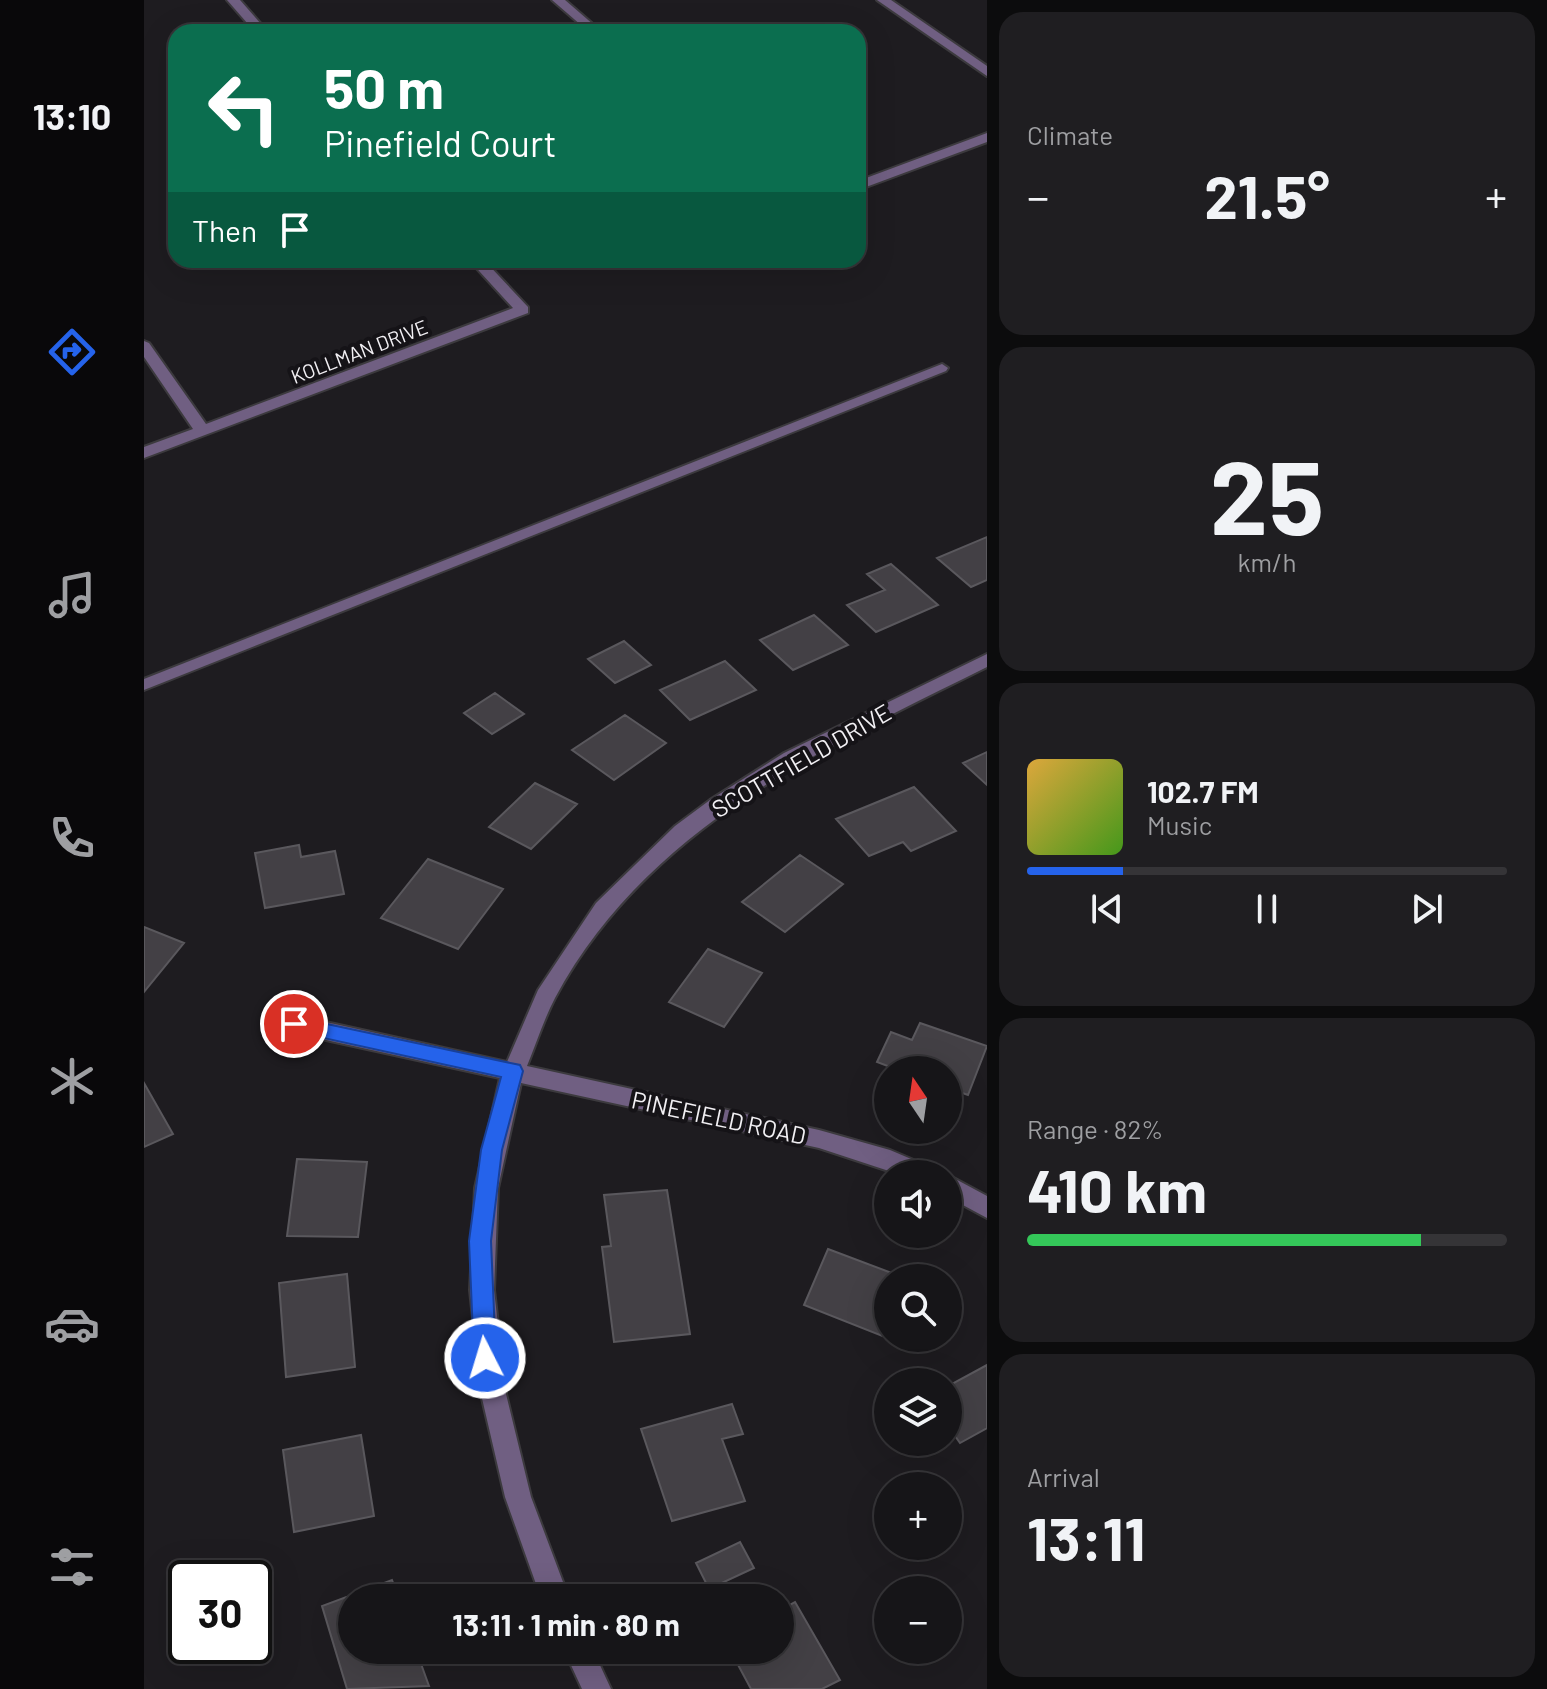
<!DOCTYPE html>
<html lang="en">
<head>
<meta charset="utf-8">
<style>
  :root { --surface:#161518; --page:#1f1e21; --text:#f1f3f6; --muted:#9e9fa2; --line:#353437; --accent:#2563eb }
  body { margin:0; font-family:Barlow,sans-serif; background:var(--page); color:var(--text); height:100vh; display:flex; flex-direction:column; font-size:30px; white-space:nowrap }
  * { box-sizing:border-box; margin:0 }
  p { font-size:26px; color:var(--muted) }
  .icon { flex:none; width:44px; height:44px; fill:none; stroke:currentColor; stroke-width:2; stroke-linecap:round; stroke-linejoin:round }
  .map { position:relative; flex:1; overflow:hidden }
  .sheet { display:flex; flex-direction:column; gap:12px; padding:12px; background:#0c0c0d; width:560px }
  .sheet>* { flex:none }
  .hud { position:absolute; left:24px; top:24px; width:698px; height:244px; border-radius:24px; box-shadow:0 8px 32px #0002,0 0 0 2px var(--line); background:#0b6e4f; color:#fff; overflow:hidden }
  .needle { width:52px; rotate:347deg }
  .fabs { position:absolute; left:730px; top:1056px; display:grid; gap:16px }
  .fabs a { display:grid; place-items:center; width:88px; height:88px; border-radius:50%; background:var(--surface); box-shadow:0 8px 32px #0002,0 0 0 2px var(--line); font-size:40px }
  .speed { position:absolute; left:24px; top:1560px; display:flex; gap:16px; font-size:40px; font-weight:700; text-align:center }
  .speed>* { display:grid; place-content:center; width:104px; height:104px; border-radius:50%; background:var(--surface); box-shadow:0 8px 32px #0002,0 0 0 2px var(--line); line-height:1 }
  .speed .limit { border:4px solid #111; border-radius:12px; background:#fff; color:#111 }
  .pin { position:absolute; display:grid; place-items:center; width:68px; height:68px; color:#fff; margin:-34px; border:4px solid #fff; border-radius:50%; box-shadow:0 2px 8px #0007 }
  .me { position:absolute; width:88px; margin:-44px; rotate:355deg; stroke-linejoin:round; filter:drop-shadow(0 0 6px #0008) }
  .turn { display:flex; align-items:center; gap:28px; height:168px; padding:0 24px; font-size:36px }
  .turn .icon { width:104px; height:104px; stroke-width:2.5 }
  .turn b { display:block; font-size:56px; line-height:68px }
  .then { display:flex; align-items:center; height:76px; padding:0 24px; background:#0003; gap:16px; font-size:30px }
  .big { font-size:60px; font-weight:700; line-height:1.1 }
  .sheet .widget { flex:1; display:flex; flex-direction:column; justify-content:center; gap:12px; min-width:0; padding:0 28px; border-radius:24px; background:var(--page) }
  .sheet .dial { align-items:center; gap:0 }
  .dial b { font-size:104px; line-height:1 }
  .song { display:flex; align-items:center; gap:24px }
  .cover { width:96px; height:96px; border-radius:12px; background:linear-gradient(135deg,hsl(40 70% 55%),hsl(100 70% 35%)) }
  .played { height:8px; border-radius:4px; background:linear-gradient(90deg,var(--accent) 20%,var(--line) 20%) }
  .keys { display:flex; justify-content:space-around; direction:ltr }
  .heat { display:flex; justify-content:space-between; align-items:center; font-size:44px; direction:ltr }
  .charge { height:12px; border-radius:6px; background:linear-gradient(90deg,#34c759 82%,var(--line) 0) }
  .trip { position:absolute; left:194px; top:1584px; width:456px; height:80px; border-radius:40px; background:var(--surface); box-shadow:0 8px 32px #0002,0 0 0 2px var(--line); font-weight:700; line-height:80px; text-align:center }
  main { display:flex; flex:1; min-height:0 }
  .dock { display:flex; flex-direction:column; width:144px; justify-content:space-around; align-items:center; background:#09080a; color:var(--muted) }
  .dock .icon { width:56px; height:56px }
  .dock .on { color:var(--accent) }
  .dock b { font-size:36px; color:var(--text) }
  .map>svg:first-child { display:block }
  .building { fill:#434045; stroke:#5a585d; stroke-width:2 }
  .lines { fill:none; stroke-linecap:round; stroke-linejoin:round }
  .service-casing { stroke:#3c3a3e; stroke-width:4 }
  .minor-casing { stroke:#3c3a3e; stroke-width:4 }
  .service { fill:#705f82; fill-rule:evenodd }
  .minor { fill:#705f82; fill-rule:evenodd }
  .route { fill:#2563eb; stroke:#184099; stroke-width:2 }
  .labels { text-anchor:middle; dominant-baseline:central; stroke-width:8; stroke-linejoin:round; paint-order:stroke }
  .far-street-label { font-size:20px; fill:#f2f0f4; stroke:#151317 }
  .street-label { font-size:24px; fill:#f2f0f4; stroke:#151317 }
</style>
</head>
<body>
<main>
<nav class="dock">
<b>13:10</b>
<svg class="icon on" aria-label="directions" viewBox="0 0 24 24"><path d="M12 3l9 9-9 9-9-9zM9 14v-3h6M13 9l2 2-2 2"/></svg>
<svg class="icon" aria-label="music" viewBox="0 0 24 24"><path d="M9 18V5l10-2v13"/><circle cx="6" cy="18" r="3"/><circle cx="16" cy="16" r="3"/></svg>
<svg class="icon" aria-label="phone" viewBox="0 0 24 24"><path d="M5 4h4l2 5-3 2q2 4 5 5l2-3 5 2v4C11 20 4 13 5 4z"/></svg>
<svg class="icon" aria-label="climate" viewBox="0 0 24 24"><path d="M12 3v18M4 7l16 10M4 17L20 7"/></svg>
<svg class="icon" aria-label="car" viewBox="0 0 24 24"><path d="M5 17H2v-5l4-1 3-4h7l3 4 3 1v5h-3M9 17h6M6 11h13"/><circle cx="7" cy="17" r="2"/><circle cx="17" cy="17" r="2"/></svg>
<svg class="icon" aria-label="filters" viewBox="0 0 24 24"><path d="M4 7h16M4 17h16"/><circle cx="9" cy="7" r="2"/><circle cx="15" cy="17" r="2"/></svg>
</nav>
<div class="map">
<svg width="843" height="1689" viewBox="0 0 843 1689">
  <rect width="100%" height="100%" fill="#1e1c20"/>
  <path class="building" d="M843,537V580L827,587L793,558Z
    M747,564L794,605L732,632L703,605L741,590L723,574Z
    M670,615L704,645L649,670L616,640Z
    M480,641L507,665L471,683L444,659Z
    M581,661L612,690L546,720L516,690Z
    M351,693L380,714L348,734L320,713Z
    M481,715L522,743L470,780L428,750Z
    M843,752V785L819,763Z
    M391,783L433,804L387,849L345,827Z
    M770,787L812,831L767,851L759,842L725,856L692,819Z
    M155,845L157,857L191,851L200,894L121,908L111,853Z
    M656,855L699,884L641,932L598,902Z
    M284,859L359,889L314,949L237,918Z
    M0,927L40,943L0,992Z
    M564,949L618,973L580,1027L525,1002Z
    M776,1023L843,1046L824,1095L804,1088V1070H754L733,1062L747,1032L768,1040Z
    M0,1083L29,1134L0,1147Z
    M153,1159L223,1162L214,1237L143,1236Z
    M523,1190L546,1334L470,1342L458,1247L467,1246L460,1195Z
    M684,1249L761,1278H744V1338H752L751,1341L660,1305Z
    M203,1274L211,1367L142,1377L135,1283Z
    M843,1365V1428L816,1443L804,1426V1386Z
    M588,1404L599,1434L578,1439L601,1501L528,1521L497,1429Z
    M217,1435L230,1516L150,1532L139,1450Z
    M596,1542L610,1568L565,1589L552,1563Z
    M248,1580L255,1598H208V1650H272L285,1686L203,1689L178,1606Z
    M651,1602L696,1680L678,1689H607L586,1650H636V1610Z"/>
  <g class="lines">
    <g class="service-casing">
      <path id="service" d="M798,364L804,368L802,371L0,690V679Z"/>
    </g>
    <g class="minor-casing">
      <path id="minor" d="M83,0H96L124,32H111Z
        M408,0H421L458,32H445Z
        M733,0H747L843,66V76Z
        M843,133V142L714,190V181Z
        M325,260H340L384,307V313L0,458V447L49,429L0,357V341L5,343L62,424L369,308Z
        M843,654V667C678,749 502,828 411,998C400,1019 392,1044 383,1066L675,1130L746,1150L786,1167L790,1174H754L675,1148L377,1083L354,1188L350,1290L362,1394L387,1497L425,1598H397L361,1497L337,1394L326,1290L331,1188L356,1078L150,1033L142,1030L139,1024L142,1018L150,1015L363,1062L394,990L452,903L531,826L566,800L640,753Z
        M804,1175L843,1196V1218L804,1197Z
        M420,1650H449L467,1689H438Z"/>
    </g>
    <use href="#service" class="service"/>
    <use href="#minor" class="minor"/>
  </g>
  <path class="route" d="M150,1017L376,1065L379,1071L358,1150L347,1241L352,1358L349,1365L341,1368L333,1365L330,1358L325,1241L337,1150L357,1077L143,1030L140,1024L143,1019Z"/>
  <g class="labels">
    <g class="far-street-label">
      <text transform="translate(215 351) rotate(-21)">KOLLMAN DRIVE</text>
    </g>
    <g class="street-label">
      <text transform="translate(657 760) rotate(-30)">SCOTTFIELD DRIVE</text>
      <text transform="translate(575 1117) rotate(12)">PINEFIELD ROAD</text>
    </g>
  </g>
</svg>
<div class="fabs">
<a><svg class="needle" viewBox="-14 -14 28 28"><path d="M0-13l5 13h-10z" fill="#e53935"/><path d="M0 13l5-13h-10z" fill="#9e9fa2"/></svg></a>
<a><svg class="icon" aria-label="sound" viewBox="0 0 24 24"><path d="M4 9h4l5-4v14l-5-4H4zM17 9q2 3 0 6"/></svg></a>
<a><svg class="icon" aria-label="search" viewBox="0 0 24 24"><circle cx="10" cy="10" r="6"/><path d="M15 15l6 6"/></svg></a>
<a><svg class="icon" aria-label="layers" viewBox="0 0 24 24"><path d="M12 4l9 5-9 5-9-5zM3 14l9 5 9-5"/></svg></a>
<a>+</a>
<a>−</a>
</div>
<div class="speed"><div class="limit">30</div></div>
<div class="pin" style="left:150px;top:1024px;background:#d93025"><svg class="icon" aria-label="arrive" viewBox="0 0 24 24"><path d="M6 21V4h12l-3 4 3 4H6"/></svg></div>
<svg class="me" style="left:341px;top:1358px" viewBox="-20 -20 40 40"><circle r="17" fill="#2563eb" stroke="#fff" stroke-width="3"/><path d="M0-11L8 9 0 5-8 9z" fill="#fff"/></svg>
<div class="trip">13:11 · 1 min · 80 m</div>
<div class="hud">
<div class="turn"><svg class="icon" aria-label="left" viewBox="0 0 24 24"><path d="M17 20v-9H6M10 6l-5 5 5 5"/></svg><div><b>50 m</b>Pinefield Court</div></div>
<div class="then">Then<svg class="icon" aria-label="arrive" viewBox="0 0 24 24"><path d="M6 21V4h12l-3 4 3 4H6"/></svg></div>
</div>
</div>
<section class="sheet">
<div class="widget"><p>Climate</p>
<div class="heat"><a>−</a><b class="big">21.5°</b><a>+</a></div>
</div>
<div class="widget dial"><b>25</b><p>km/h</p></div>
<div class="widget">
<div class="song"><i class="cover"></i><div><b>102.7 FM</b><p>Music</p></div></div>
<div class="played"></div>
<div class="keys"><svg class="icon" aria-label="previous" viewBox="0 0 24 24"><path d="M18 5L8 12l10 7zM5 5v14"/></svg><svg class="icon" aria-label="pause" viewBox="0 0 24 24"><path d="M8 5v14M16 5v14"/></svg><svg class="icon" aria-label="next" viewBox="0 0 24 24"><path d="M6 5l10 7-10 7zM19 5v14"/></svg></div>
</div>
<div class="widget"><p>Range · 82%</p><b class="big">410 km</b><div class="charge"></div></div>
<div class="widget"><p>Arrival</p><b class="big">13:11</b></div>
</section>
</main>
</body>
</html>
